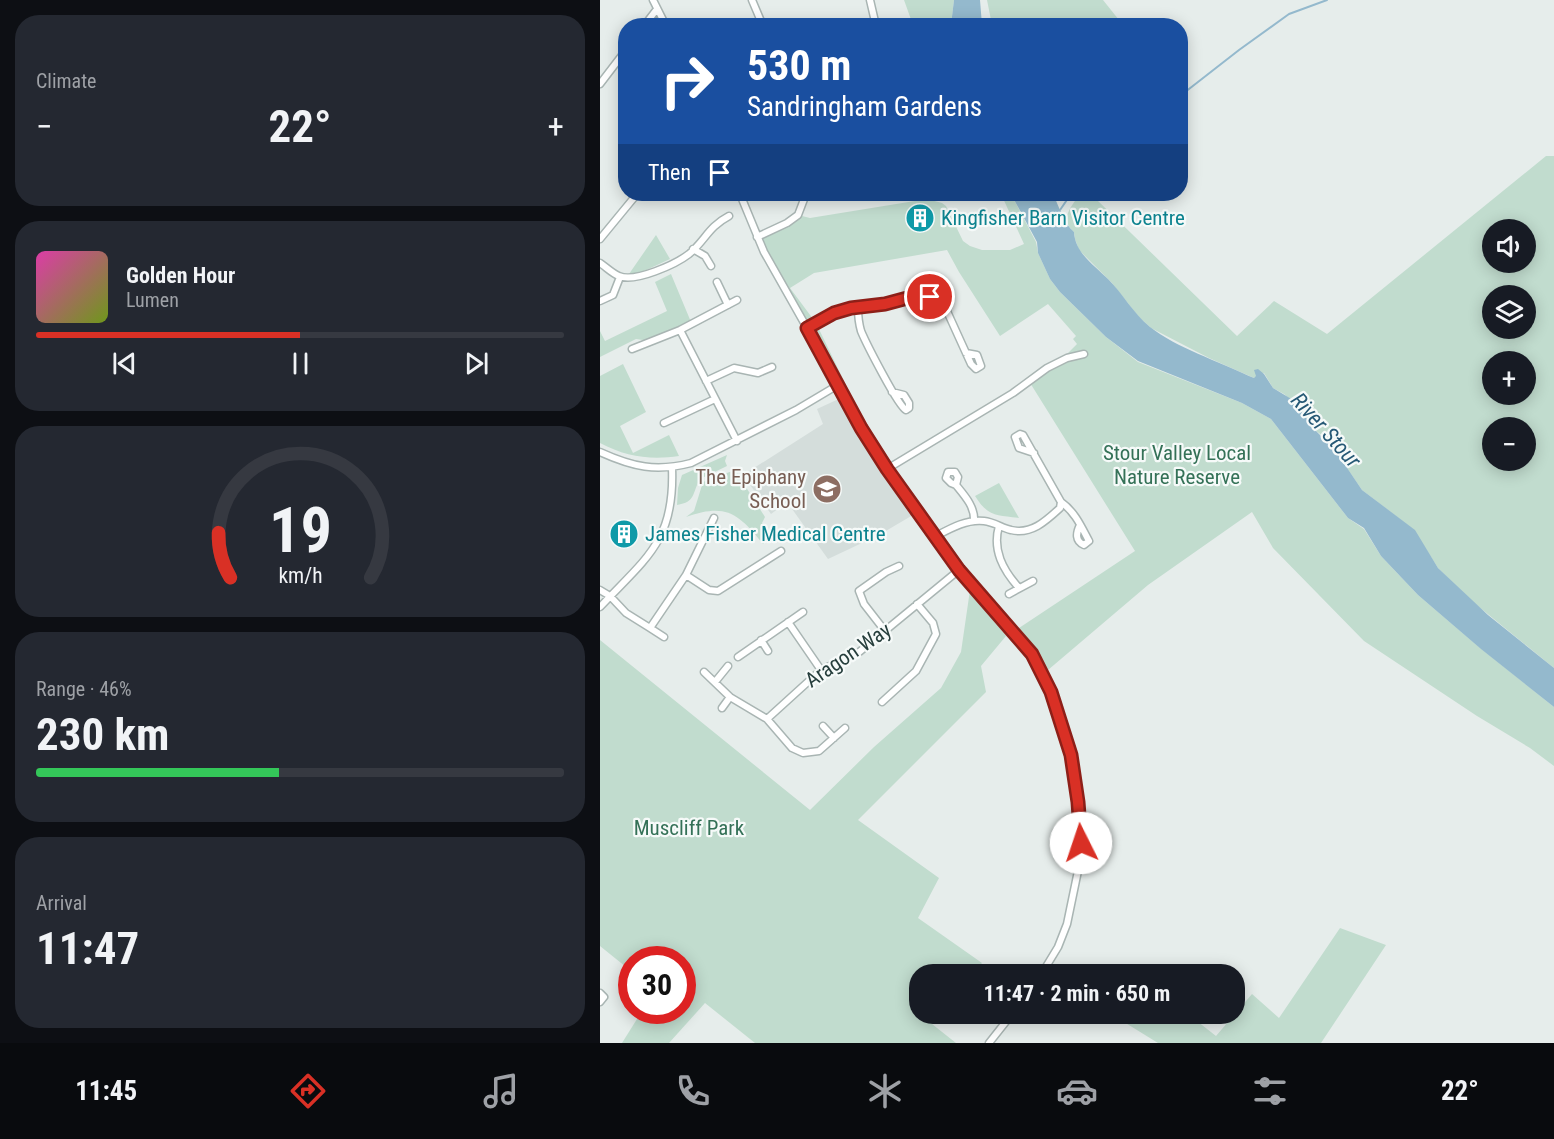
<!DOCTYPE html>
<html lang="en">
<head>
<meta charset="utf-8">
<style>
  :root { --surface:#171b24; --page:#242831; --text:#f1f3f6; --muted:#9ea1a6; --line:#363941; --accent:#d93025 }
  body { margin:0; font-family:"Roboto Condensed",sans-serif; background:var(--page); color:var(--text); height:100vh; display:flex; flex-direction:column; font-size:22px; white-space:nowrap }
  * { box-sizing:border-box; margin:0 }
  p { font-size:20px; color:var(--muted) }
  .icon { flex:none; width:33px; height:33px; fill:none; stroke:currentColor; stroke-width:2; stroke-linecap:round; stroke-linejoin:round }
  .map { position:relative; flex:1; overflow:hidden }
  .sheet { display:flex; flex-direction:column; gap:15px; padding:15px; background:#0d0f14; width:600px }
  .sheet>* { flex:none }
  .guide { position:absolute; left:18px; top:18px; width:570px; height:183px; border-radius:24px; box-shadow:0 3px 15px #0003; background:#1a4fa0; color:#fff; overflow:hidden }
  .tools { position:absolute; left:882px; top:219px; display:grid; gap:12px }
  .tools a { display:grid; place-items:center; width:54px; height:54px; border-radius:50%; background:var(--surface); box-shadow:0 3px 15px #0003; font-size:30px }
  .speed { position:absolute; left:18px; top:946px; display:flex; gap:12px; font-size:30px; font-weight:700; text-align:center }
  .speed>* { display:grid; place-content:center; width:78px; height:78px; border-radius:50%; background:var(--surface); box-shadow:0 3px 15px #0003; line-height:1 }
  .speed .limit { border:9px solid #d22; background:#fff; color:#111 }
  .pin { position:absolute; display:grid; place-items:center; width:51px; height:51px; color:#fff; margin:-26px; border:3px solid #fff; border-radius:50%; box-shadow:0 2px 6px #0007 }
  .me { position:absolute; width:66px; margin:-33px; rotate:356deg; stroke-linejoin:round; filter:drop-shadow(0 0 4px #0008) }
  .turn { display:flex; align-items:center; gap:21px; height:126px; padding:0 30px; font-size:27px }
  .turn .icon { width:78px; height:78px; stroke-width:2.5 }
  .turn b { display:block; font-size:42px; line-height:51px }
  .then { display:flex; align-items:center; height:57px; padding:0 30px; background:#0003; gap:12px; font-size:22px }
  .big { font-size:45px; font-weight:700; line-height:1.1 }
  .sheet .tile { flex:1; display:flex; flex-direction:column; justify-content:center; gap:9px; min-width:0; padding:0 21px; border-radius:24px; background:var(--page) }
  .sheet .dial { align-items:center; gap:0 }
  .dial svg { height:156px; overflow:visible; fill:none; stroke:var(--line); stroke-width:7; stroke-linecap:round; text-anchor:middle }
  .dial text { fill:var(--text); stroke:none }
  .song { display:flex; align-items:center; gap:18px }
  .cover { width:72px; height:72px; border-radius:9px; background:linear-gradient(135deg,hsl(320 70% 55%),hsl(80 70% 35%)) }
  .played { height:6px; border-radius:3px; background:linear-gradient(90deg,var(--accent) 50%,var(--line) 50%) }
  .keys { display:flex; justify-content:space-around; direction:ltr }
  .heat { display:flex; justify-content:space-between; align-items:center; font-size:33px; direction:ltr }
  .charge { height:9px; border-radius:4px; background:linear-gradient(90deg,#34c759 46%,var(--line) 0) }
  .trip { position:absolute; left:309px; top:964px; width:336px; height:60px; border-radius:24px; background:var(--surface); box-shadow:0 3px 15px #0003; font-weight:700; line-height:60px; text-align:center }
  .tabs { display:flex; height:96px; justify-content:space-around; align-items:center; background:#090b0e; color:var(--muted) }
  .tabs .icon { width:42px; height:42px }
  .tabs .on { color:var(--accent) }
  .tabs b { font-size:27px; color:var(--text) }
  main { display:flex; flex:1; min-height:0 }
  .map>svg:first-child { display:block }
  .built { fill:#d4dddb }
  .green { fill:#c1dcce; fill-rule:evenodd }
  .water { fill:#94b9cd }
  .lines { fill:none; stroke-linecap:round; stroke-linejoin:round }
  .stream { stroke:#94b9cd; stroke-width:2 }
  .minor-casing { stroke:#a9b5b3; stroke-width:9 }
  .minor { stroke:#fff; stroke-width:6 }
  .route-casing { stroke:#8d1f18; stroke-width:15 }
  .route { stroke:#d93025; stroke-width:10 }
  .labels { text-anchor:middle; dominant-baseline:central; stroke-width:4.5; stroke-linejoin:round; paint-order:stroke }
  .culture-label { font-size:21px; fill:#0d838f; stroke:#f6faf9; text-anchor:start }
  .park-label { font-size:21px; fill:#347157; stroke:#f6faf9 }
  .education-label { font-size:21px; fill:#785e54; stroke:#f6faf9; text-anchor:end }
  .street-label { font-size:21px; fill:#263e3c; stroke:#f6faf9 }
  .water-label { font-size:22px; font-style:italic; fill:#255875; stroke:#f6faf9 }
</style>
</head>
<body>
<main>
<section class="sheet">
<div class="tile"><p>Climate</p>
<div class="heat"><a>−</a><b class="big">22°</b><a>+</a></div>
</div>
<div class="tile">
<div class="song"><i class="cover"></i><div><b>Golden Hour</b><p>Lumen</p></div></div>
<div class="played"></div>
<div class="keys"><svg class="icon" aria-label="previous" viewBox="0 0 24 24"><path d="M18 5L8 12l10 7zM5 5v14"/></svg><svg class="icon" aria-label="pause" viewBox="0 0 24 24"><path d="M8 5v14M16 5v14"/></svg><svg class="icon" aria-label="next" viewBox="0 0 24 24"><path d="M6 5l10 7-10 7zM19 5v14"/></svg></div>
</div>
<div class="tile dial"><svg viewBox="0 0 100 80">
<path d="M14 69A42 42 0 1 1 86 69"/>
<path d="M14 69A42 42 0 0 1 8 46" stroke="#d93025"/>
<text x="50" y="56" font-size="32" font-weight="700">19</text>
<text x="50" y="72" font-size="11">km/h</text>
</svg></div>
<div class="tile"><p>Range · 46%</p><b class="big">230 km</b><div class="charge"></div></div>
<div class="tile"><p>Arrival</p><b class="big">11:47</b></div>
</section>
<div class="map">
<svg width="954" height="1043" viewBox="0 0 954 1043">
  <rect width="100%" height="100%" fill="#e6edeb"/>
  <path class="built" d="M243,397L318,512L279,535L228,559L187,502L171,514L143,475L223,424L217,409Z"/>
  <path class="green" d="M304,0H354L351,25H313Z
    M387,0H503L523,25H392Z
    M946,156H954V668L873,602L838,568L814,530L762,490L727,439L716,431L699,407L684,394L673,388L664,373L654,378L609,358L551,328L538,316L512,283L479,250L475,239L474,232C459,219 471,207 480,194H494L497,200L637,336L674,301L727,334ZM892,230H926V262H892ZM892,296H926V328H892ZM892,362H926V394H892ZM892,428H926V460H892Z
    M401,194H411L436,242L438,253L450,279L460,292L506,337L538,362L642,403L671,419L748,518L764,529L781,556L818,595L879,647L954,707V766L930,748L877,716L764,641L673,548L652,512L548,585L448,670L441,660L440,656L416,630L535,551L427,378L445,365L465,356L477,344L473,339L476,336L448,304L400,336L359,272L347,250L214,273L190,288L216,323L259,412L315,499L342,533L356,554L378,593L287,469L157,237L198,215L210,218L327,199L342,203L346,206L363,241L370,246L382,250H410L424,244Z
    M56,235L70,259L42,272L29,274Z
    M71,274L91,322L50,341L36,339L0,357V331L5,341L67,311L55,282Z
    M23,364L46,412L20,426L33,453L69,435L79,456C51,460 26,457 0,443V376Z
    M127,455L125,461L127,466L100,479C92,493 96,502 77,505L78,488L82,475Z
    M135,470L165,517L162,523L171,537L163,544C138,513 126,503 86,517L94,511L103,482Z
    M399,483L419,518C397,515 388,517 375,496Z
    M370,590L406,636L381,666L386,692L258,820L339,878L318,918L382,963L372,975H320V1014H340L332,1024L356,1043H155L105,1003L69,1043H22L42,1011H82V960H32L31,971L0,946V640L210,810L274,747L341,688L361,652Z
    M740,928L786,945L721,1043H558L511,1014H588L616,1036L652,994L679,1018Z"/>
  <path class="water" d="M354,0H380L382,25H351Z
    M411,194H453C459,206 464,224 474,232C475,253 494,265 508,279C523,294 533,313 550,327C577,348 618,361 649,376L654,378L656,376L654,370L658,369L664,374L673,388L693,400L716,431L735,450L762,490L815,530L838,568L888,615L954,668V707L881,649L818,595L781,556L764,528L748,518L671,419L642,403L538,361L506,337L460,292L450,279L438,253L437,242Z"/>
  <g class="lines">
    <path class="stream" d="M580,96L639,50L689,14L727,0
      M460,210L471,194"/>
    <g class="minor-casing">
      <path id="minor" d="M53,0L66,26
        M152,0L163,26
        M270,0L276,26
        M44,26L57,9
        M0,84L26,50
        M140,194L164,252L207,328L261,428L287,469L359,570L432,654L451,692L471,755L478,802L481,843L479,866L467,924L458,947L441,975
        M157,237L187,223L198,215L206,194
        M0,239L37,194
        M93,249L105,256L111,266
        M0,263C6,267 13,274 19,276C35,283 76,264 89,254C105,241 108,227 129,216
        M117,282L128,305
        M0,301L13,295L20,277
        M258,308C258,315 259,324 261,331C266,343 298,406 306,410L309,408V403L304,395L292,392
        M207,328L242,310L285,304L311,297H330L336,300L346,309L371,364L376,369L381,366L377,355L366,353
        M80,330L137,441
        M32,349L80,330L137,300
        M106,381L134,368L158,373L172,367
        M64,423L115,399
        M0,452C33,467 56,472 91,463L196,410L238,385
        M287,469L413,393L447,368L467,358L484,354
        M356,485L351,483L346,478L348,472H355L358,477L356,485C365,496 375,507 374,521
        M461,502C475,512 481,526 489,541L484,545C475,541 476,533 480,525
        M399,526C392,550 403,570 419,588
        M336,536C351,528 367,519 384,521C394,522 402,528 411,530C431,535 446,521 460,508L461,502L423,435L420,434L415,437L419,448L434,453
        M86,575L109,590L118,591L181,551
        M0,590L10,596L26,613L50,628L86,575L114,518
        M409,594L433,581
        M0,607C46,558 75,541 72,468
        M188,622L221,670
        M50,628L64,637
        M285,631L264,604L259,591L286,572L299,566
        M161,640L168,651
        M138,657L203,612
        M104,672L130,697L167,719L192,748L203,753L219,751L245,728
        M115,682L128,666
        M282,702L316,671L336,634L333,623L317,604
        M122,708L130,697
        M167,719L221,670L258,653L359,570
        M223,726L234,738
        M0,993L4,997L0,1002
        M389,1043L412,1014"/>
    </g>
    <use href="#minor" class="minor"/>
  </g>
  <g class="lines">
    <g class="route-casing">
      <path id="route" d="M330,297H311L285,304L251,308L234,313L207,328L261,428L287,469L359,570L432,654L451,692L471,755L478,802L481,843"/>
    </g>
    <use href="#route" class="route"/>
  </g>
  <defs>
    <g id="building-disc" transform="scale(1.5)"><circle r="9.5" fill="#0f9aa8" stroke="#f6faf9"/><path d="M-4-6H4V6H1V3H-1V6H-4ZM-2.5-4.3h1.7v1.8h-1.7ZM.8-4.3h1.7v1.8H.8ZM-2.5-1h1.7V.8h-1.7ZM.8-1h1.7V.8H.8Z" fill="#fff"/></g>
    <g id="school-disc" transform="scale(1.5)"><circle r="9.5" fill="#8d6e63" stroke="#f6faf9"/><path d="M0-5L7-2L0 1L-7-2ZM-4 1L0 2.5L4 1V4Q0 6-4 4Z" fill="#fff"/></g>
  </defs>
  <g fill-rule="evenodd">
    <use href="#building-disc" x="320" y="218"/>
    <use href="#school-disc" x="227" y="489"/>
    <use href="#building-disc" x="24" y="534"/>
  </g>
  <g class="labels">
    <g class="culture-label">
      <text x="341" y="218">Kingfisher Barn Visitor Centre</text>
      <text x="45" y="534">James Fisher Medical Centre</text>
    </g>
    <g class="park-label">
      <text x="577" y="453">Stour Valley Local<tspan x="577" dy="24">Nature Reserve</tspan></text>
      <text x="89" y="828">Muscliff Park</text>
    </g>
    <g class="education-label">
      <text x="206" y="477">The Epiphany<tspan x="206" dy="24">School</tspan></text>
    </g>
    <g class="street-label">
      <text transform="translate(248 655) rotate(-34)">Aragon Way</text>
    </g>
    <g class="water-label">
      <text transform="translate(726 430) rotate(48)">River Stour</text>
    </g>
  </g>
</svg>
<div class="tools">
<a><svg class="icon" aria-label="sound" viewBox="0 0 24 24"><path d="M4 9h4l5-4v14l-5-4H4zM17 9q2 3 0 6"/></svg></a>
<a><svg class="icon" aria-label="layers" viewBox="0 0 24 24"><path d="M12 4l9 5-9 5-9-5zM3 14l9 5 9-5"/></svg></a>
<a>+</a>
<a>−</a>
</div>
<div class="speed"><div class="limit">30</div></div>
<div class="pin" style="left:330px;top:297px;background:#d93025"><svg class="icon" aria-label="arrive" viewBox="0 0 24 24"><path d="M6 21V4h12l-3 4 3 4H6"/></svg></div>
<svg class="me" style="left:481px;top:843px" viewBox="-20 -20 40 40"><circle r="19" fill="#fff"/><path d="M0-13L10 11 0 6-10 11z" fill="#d93025"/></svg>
<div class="trip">11:47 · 2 min · 650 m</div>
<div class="guide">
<div class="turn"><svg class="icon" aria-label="right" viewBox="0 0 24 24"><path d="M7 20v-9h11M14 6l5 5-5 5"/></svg><div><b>530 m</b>Sandringham Gardens</div></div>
<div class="then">Then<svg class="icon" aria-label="arrive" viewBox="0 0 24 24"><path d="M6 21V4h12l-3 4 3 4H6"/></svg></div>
</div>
</div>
</main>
<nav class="tabs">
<b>11:45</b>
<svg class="icon on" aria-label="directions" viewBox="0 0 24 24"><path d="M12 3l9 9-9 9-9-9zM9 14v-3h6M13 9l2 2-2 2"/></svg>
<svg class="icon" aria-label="music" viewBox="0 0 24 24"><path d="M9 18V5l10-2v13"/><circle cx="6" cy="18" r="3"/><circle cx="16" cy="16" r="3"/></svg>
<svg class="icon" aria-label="phone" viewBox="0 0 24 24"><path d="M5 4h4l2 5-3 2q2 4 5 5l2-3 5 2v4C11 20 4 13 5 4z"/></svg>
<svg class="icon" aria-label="climate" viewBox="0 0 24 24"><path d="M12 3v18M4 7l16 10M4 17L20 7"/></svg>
<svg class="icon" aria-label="car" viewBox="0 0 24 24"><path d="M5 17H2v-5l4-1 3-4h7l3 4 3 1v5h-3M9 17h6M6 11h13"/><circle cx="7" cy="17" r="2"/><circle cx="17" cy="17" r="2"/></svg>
<svg class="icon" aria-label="filters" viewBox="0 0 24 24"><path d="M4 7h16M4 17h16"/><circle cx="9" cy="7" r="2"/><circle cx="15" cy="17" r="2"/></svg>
<b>22°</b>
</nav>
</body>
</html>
